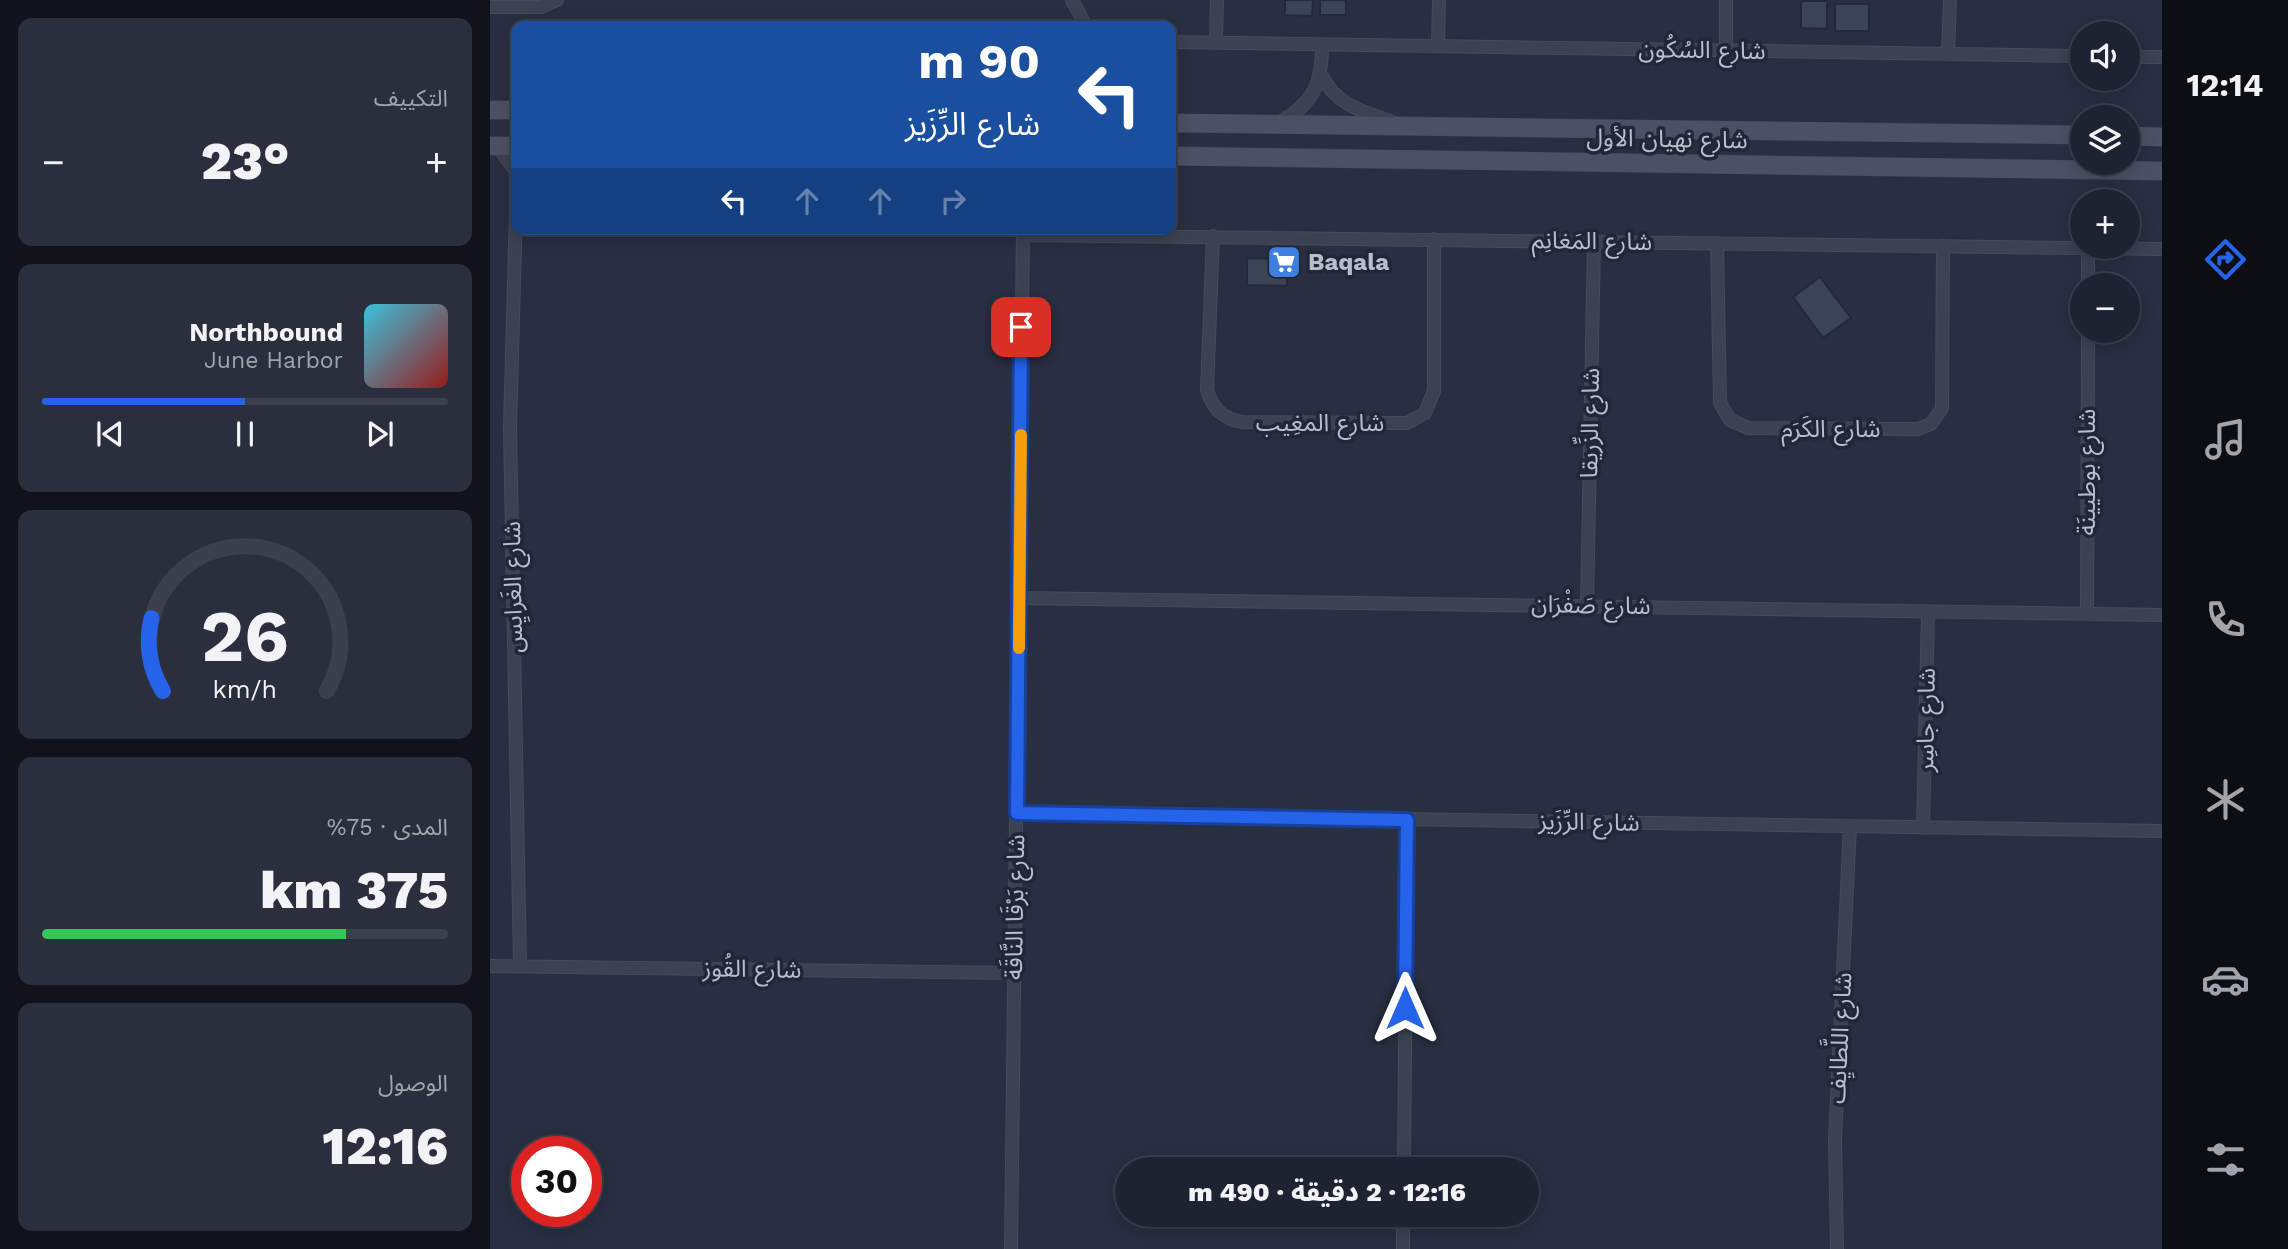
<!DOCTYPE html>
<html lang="ar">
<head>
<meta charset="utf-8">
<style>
  :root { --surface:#1e2331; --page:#2b2f3d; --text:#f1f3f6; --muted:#a1a4ab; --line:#3c404d; --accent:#2563eb }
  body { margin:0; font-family:"Work Sans","Noto Sans Arabic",sans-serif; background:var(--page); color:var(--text); direction:rtl; height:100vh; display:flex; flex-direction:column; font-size:26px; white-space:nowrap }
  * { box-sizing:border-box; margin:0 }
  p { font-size:23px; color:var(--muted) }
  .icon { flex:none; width:38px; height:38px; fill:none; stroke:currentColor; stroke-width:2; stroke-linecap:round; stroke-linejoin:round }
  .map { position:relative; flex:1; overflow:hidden; direction:ltr }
  .sheet { display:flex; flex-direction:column; gap:18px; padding:18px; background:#10131b; width:490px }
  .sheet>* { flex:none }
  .guide { position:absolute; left:21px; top:21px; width:665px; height:214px; border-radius:14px; box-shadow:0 4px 18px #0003,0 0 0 2px var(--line); direction:rtl; background:#1a4fa0; color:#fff; overflow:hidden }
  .buttons { position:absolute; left:1580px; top:21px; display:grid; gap:14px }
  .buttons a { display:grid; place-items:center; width:70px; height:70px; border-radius:50%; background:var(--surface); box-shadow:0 4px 18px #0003,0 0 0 2px var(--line); font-size:35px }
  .speed { position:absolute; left:21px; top:1136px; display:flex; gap:14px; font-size:35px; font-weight:700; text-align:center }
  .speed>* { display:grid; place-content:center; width:91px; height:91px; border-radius:50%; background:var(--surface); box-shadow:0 4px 18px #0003,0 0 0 2px var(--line); line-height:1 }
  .speed .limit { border:10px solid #d22; background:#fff; color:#111 }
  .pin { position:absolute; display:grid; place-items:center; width:60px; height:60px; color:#fff; margin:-30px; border-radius:14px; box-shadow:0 4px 10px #0006 }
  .me { position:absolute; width:77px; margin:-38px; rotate:0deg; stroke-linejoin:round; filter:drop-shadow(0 0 5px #0008) }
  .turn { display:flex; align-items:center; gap:24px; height:147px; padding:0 21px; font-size:32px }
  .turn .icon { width:91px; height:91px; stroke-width:2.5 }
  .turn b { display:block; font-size:49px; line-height:60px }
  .lanes { display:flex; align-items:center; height:66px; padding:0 21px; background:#0003; justify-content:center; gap:35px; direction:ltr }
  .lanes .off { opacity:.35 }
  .big { font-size:52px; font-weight:800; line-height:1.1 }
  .sheet .card { flex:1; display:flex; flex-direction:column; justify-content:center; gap:10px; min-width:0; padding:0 24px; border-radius:14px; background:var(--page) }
  .sheet .dial { align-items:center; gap:0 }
  .dial svg { height:182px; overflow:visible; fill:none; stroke:var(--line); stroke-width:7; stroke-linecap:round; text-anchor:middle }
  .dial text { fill:var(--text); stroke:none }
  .song { display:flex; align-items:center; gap:21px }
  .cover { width:84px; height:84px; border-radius:10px; background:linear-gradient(135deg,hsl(190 70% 55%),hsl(0 70% 35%)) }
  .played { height:7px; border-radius:4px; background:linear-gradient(90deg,var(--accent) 50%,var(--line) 50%) }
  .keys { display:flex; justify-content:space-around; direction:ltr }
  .heat { display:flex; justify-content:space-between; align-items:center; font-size:38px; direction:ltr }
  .charge { height:10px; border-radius:5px; background:linear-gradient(90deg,#34c759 75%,var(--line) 0) }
  .trip { position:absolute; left:625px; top:1157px; width:424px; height:70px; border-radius:35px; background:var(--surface); box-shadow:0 4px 18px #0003,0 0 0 2px var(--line); font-weight:800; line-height:70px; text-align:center; direction:rtl }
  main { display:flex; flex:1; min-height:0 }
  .menu { display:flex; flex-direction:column; width:126px; justify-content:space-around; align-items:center; background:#0c0e14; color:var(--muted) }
  .menu .icon { width:49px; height:49px }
  .menu .active { color:var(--accent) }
  .menu b { font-size:32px; color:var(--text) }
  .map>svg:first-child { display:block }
  .building { fill:#3b4357; stroke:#232939; stroke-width:2 }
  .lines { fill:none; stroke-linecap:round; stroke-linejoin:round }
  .street-casing { stroke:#464b5b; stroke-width:14 }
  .secondary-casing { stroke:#464b5b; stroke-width:19 }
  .street { stroke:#3c4251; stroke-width:12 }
  .secondary { stroke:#4b5164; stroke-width:18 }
  .route-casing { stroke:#184099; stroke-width:18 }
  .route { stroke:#2563eb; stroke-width:12 }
  .slow { stroke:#f59e0b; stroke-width:12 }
  .labels { text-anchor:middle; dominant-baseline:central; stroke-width:7; stroke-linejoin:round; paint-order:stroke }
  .street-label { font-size:24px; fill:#b9becb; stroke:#212737 }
  .poi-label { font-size:24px; font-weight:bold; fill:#b9becb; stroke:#212737; text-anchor:start }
</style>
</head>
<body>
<main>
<nav class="menu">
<b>12:14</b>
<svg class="icon active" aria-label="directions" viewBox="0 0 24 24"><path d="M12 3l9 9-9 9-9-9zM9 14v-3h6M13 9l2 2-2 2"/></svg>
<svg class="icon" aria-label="music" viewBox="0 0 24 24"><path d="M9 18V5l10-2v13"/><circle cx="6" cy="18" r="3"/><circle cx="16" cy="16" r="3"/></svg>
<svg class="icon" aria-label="phone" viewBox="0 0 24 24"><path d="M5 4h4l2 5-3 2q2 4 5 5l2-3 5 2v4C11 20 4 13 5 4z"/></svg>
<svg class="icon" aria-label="climate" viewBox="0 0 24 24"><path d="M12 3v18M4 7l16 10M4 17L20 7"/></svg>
<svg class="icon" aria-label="car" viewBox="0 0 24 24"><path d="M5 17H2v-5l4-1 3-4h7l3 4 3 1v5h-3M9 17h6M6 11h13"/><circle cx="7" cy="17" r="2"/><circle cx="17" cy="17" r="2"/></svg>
<svg class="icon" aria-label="filters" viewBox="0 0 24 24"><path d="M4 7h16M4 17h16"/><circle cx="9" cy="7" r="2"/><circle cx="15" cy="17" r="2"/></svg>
</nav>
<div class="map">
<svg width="1672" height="1249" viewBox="0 0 1672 1249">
  <rect width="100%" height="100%" fill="#282f41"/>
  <path class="building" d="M795,0H823L822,16L795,15Z
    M830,0H856V15H830Z
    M1311,1H1337V29L1311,28Z
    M1345,4H1379V31H1345Z
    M757,258L797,259V286L757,285Z
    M1330,277L1361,318L1333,338L1303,297Z"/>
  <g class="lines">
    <g class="street-casing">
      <path id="street" d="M582,0L596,26
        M0,7H51L67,0
        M681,42L1592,56
        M726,43L727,0
        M948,46L949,0
        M1236,51V0
        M1458,54L1460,0
        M1638,57H1672
        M832,76C846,106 876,112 905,123
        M788,123C824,104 832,83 832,45
        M7,146L26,171
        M26,209L20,428L30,966
        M533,235L1672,249
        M723,236L717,390C722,408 733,419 752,422L917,423L935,413L944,391V239
        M1227,243L1230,403L1240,420L1258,428L1428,429L1441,424L1452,408L1453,246
        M1598,285V248
        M530,598L1672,615
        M1097,605L1104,241
        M1597,613L1598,331
        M527,813L1672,831
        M1433,828L1438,612
        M0,966L524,973
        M914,1169L917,820
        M521,1249L533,230
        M913,1249V1214
        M1347,1249L1345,1139L1360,826"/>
    </g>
    <g class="secondary-casing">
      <path id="secondary" d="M0,110H26
        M681,123L1592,135
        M1638,136L1672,137
        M0,146H26
        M681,156L1672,171"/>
    </g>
    <use href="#street" class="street"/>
    <use href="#secondary" class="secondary"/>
  </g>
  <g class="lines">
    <g class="route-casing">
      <path id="route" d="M531,327L527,813L917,820L915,1008"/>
    </g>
    <use href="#route" class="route"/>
    <path class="slow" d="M529,648L531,435"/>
  </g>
  <defs>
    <g id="supermarket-square" transform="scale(1.75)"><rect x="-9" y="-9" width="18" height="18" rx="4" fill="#3f7fe0" stroke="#212737"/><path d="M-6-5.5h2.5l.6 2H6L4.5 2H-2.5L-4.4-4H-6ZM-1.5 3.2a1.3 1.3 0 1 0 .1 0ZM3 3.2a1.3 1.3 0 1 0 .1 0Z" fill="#fff"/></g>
  </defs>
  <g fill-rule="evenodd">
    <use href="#supermarket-square" x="794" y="262"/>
  </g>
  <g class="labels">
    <g class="street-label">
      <text transform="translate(1212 50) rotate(1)">شارع السُكُون</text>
      <text transform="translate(1177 139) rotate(1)">شارع نهيان الأول</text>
      <text transform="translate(1102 241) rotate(1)">شارع المَغانِم</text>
      <text x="830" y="423">شارع المغِيب</text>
      <text transform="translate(1100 423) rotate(-89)">شارع الزِّريقا</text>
      <text x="1341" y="429">شارع الكَرَم</text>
      <text transform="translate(1597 472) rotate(-90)">شارع بوطيينَة</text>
      <text transform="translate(23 587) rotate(-91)">شارع الغَرايِس</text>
      <text transform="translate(1101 605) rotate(1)">شارع صَفْرَان</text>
      <text transform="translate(1436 720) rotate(-89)">شارع جاسِر</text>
      <text transform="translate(1099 822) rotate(1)">شارع الرِّزَيز</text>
      <text transform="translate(525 907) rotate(-89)">شارع بَرْقَا النَّاقَة</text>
      <text transform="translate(262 969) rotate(1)">شارع القُوز</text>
      <text transform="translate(1350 1038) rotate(-87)">شارع اللَّطايِف</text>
    </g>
    <g class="poi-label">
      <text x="818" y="262">Baqala</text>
    </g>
  </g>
</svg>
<div class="buttons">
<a><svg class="icon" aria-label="sound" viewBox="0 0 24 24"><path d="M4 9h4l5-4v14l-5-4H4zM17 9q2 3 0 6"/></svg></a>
<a><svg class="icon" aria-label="layers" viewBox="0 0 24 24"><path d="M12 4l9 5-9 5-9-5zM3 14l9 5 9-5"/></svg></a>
<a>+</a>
<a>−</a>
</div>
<div class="speed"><div class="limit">30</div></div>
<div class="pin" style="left:531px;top:327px;background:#d93025"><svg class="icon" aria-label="arrive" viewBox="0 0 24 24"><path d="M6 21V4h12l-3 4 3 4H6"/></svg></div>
<svg class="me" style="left:915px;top:1008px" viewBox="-20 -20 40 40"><path d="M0-17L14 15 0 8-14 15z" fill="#2563eb" stroke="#fff" stroke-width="4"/></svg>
<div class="trip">12:16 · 2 دقيقة · 490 m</div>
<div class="guide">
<div class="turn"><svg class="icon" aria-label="left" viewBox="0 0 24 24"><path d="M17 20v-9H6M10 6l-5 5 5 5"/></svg><div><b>90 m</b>شارع الرِّزَيز</div></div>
<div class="lanes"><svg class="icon" aria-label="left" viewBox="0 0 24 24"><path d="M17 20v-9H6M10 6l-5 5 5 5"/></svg><svg class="icon off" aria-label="ahead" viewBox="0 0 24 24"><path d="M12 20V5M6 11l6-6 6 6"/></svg><svg class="icon off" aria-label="ahead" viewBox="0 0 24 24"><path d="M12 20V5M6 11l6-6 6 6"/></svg><svg class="icon off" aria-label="right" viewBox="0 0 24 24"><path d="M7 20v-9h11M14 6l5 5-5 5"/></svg></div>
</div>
</div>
<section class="sheet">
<div class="card"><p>التكييف</p>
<div class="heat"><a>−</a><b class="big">23°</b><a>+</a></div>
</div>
<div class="card">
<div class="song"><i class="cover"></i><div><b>Northbound</b><p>June Harbor</p></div></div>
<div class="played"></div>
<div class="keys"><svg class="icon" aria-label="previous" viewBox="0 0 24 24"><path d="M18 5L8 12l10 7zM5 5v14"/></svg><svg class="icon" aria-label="pause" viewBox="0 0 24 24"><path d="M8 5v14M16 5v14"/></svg><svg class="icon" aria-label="next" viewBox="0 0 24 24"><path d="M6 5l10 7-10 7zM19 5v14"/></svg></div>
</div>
<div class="card dial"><svg viewBox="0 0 100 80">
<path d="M14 69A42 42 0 1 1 86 69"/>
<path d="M14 69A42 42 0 0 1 9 37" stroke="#2563eb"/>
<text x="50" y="56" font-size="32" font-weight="700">26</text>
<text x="50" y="72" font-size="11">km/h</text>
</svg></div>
<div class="card"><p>المدى · 75%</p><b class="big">375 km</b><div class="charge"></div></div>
<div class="card"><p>الوصول</p><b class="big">12:16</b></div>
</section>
</main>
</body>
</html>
